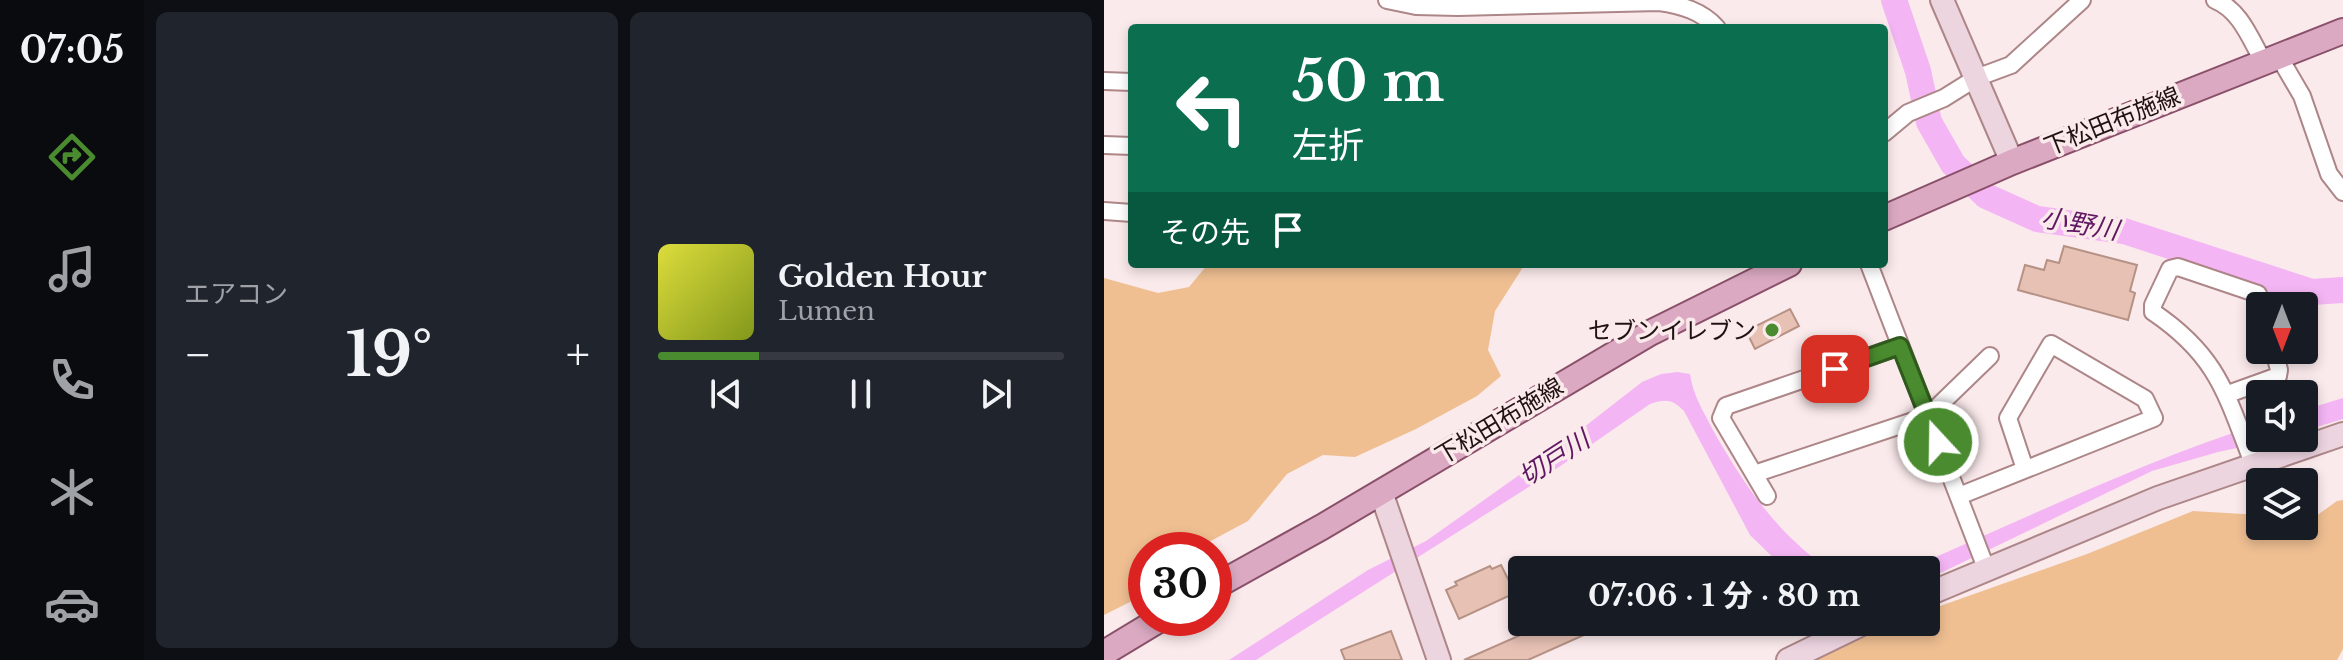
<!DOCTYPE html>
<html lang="ja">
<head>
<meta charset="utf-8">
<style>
  :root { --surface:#171b24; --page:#20242c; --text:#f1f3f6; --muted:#9ea1a6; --line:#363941; --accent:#498b2e }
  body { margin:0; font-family:"Libre Baskerville","Noto Sans JP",serif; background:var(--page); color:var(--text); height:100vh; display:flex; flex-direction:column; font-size:30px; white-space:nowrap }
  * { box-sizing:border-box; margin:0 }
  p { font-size:26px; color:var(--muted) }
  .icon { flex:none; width:44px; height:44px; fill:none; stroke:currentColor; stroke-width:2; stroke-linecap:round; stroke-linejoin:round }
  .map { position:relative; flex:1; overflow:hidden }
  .side { display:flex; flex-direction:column; gap:12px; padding:12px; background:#0d0f14; width:960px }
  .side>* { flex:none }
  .guide { position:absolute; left:24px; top:24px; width:760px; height:244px; border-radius:8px; box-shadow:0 4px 12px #0003; background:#0b6e4f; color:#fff; overflow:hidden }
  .needle { width:52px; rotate:180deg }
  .controls { position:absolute; left:1142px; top:292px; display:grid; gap:16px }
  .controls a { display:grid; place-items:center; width:72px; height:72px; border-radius:8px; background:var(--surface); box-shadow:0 4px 12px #0003; font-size:40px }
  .speed { position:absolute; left:24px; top:532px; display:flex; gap:16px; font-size:40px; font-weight:700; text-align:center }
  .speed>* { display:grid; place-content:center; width:104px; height:104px; border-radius:50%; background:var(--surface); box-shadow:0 4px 12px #0003; line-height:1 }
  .speed .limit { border:12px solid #d22; background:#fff; color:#111 }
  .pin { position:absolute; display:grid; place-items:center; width:68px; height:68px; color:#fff; margin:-34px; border-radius:16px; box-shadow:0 4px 12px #0006 }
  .me { position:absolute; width:88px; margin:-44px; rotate:339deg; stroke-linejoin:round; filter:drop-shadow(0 0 6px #0008) }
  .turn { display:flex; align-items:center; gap:28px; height:168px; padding:0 32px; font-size:36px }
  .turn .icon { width:104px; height:104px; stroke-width:2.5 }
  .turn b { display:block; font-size:56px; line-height:68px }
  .then { display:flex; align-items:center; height:76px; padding:0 32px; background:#0003; gap:16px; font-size:30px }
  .big { font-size:60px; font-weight:700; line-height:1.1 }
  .side .widget { flex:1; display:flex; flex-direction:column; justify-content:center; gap:12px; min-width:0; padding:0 28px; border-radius:12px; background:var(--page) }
  .song { display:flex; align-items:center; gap:24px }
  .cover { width:96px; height:96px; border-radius:12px; background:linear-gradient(135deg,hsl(60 70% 55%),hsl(70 70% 35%)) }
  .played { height:8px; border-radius:4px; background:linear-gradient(90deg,var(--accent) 25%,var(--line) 25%) }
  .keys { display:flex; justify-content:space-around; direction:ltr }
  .heat { display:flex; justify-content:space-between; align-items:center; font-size:44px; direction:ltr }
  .side .tiles { flex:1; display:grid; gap:12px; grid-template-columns:repeat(2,1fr) }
  .trip { position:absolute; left:404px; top:556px; width:432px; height:80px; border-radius:8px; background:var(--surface); box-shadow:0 4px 12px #0003; font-weight:700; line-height:80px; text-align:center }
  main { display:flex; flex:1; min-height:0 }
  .menu { display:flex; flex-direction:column; width:144px; justify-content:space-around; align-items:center; background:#090b0e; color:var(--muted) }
  .menu .icon { width:56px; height:56px }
  .menu .on { color:var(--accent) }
  .menu b { font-size:36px; color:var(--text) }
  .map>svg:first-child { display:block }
  .green { fill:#efbf92 }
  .water { fill:#f3b5f4 }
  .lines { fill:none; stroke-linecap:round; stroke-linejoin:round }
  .river { stroke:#f3b5f4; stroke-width:26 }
  .building { fill:#e7c1b4; stroke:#b59285; stroke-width:2 }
  .street-casing { stroke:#ad8688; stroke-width:20 }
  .secondary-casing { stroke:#ad8688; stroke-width:26 }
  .primary-casing { stroke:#8a506a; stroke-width:28 }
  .street { stroke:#fff; stroke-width:16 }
  .secondary { stroke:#edd5e0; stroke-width:22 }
  .primary { stroke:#dbaac2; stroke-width:24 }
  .route-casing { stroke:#2f5a1e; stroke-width:20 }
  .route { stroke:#498b2e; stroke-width:14 }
  .poi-dot { fill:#498b2e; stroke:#fbeaeb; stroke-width:3 }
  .labels { text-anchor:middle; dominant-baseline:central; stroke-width:7; stroke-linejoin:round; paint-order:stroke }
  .street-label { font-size:24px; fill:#201213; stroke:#fbeaeb }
  .poi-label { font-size:24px; fill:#201213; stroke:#fbeaeb; text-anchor:end }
  .water-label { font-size:26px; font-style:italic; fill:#5f1762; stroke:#fbeaeb }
</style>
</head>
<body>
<main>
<nav class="menu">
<b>07:05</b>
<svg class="icon on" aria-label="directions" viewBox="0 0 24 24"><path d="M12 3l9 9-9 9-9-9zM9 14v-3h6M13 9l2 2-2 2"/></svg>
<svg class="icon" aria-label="music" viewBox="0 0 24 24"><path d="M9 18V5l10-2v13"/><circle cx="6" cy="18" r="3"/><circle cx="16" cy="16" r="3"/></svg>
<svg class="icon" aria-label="phone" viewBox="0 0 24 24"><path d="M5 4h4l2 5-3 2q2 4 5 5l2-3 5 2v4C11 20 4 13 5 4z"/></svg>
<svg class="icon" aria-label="climate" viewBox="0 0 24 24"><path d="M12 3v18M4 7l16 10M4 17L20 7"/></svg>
<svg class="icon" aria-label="car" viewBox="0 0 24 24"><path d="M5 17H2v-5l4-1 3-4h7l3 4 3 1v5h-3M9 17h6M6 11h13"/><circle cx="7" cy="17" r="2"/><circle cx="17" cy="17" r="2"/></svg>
</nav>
<section class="side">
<div class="tiles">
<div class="widget"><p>エアコン</p>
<div class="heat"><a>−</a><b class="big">19°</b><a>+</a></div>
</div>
<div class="widget">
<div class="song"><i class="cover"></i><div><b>Golden Hour</b><p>Lumen</p></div></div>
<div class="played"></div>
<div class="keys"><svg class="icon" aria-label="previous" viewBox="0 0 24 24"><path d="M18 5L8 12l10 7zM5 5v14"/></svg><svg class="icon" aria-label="pause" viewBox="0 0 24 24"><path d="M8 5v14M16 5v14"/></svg><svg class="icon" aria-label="next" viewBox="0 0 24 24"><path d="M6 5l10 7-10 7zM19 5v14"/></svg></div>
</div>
</div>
</section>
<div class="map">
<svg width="1239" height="660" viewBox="0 0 1239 660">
  <rect width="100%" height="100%" fill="#fbeaeb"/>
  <path class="green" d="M104,264H421L391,311L384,350L397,376L373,396L312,429L251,457L219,455L183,474L144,521L90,550H42V590L36,597L0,615V278L54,293L85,287Z
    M1239,500V649L1233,660H707L796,622H822V611L983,554L1089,511L1156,515V526H1200V520L1205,521L1233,501Z"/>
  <path class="water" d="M574,372L586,374C589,396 600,412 610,432C641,486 673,534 726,570H682L646,535L580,411C568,399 562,399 546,404L442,476L152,660H125L264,570L322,541L448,452L538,382L557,374Z
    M1239,398V419L1200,431V410Z
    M1156,424V438H1180L1114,452L1048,471L822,580V570H801C919,520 1034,463 1156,424Z"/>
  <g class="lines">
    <path class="river" d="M790,0L814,71L825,122L849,164L882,196L933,219L1020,231L1208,292L1239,290"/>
  </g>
  <path class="building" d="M960,246L1033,265L1026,291L1031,293L1024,320L914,290L921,265L940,270L943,260L955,263Z
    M686,309L695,326L651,349L642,331Z
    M397,565L411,593L355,619L342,590L353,585L351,582L386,566L388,569Z
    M446,622H501L479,632L480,635L424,660H360Z
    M287,631L298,660H241L237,650Z"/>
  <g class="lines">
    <g class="street-casing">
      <path id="street" d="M283,0L312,6L354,7L555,2C577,5 598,11 613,28
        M1111,0C1136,10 1146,38 1159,61
        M1174,55L1198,96L1225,174L1239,192
        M0,81L28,82
        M780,133L804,113L840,98L872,78L907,65L978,0
        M0,145L28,146
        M0,211L28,213
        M765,264L882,568
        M1124,394L1174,376L1175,370L1170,350
        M1149,463C1122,394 1114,356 1049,312V305L1066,269L1074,267L1154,294L1159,306
        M650,474L824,416L886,356
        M663,496L617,418L622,406L796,346
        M855,496L1050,418L1041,399L947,344L904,418L921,469"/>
    </g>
    <g class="secondary-casing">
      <path id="secondary" d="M838,0L908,162
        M277,492L335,660
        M822,595L1054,498L1239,434
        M684,660L762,622"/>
    </g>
    <g class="primary-casing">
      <path id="primary" d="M780,218L908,162L1239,31
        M110,587L218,527L546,333L685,264
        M0,653L58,618"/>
    </g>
    <use href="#street" class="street"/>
    <use href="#secondary" class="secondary"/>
    <use href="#primary" class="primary"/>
  </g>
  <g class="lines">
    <g class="route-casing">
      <path id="route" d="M731,369L796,346L834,442"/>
    </g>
    <use href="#route" class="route"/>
  </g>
  <circle class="poi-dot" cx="668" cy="330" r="8"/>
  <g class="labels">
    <g class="street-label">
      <text transform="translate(1008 121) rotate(-22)">下松田布施線</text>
      <text transform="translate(395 421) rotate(-31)">下松田布施線</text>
    </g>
    <g class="poi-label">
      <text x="652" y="330">セブンイレブン</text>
    </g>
    <g class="water-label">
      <text transform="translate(976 224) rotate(10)">小野川</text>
      <text transform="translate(450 458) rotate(-33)">切戸川</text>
    </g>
  </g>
</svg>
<div class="controls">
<a><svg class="needle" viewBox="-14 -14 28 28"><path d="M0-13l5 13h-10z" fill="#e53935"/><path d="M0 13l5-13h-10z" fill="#9ea1a6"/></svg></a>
<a><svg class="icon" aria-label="sound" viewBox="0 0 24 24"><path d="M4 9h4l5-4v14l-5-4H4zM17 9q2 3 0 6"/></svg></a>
<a><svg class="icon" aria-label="layers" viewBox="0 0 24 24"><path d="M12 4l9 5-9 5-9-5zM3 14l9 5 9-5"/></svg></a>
</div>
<div class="speed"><div class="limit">30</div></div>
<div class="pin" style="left:731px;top:369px;background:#d93025"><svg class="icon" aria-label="arrive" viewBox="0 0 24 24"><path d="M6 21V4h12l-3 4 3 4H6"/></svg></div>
<svg class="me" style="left:834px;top:442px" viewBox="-20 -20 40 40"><circle r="17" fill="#498b2e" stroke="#fff" stroke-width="3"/><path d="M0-11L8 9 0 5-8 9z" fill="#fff"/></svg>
<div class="trip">07:06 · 1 分 · 80 m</div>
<div class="guide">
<div class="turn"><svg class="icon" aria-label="left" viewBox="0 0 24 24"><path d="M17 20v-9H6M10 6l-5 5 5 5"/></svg><div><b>50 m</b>左折</div></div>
<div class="then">その先<svg class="icon" aria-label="arrive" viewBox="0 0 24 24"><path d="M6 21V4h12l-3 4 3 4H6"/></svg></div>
</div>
</div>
</main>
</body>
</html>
